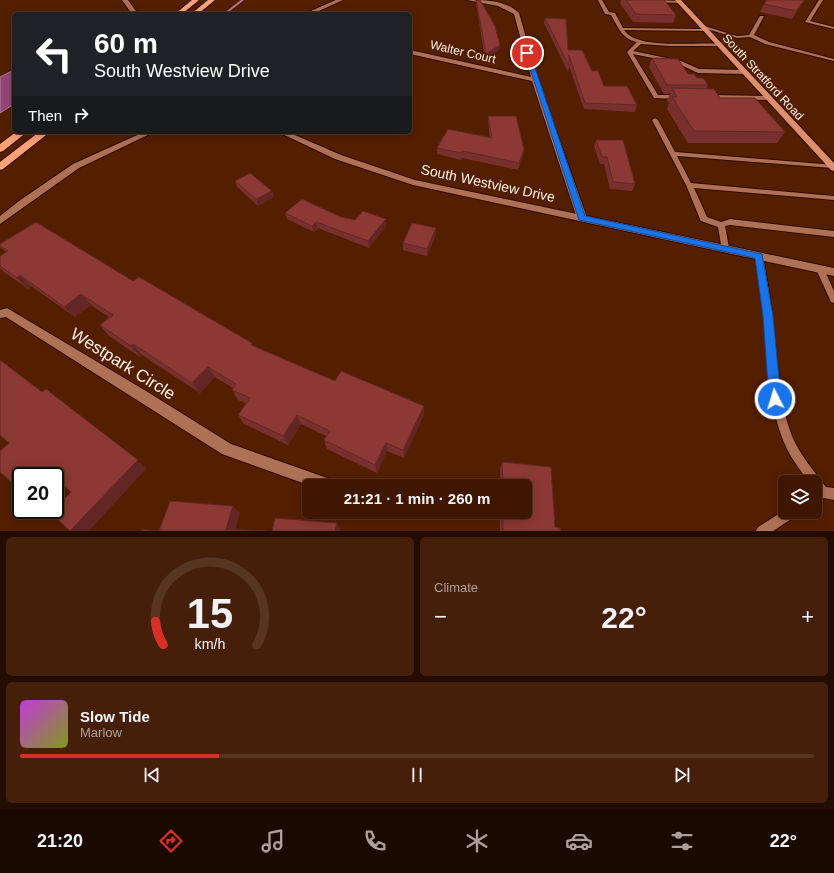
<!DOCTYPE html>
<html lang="en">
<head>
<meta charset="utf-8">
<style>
  :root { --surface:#3f1601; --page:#461f0b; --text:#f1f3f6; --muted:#ad9f99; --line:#583523; --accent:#d93025 }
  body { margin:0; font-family:Helvetica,sans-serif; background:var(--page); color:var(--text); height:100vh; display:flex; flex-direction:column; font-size:15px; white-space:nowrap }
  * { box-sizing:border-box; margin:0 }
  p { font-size:13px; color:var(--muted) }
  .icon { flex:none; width:22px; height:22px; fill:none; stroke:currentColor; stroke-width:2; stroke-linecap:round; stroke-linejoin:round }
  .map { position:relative; height:531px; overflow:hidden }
  .details { display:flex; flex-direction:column; gap:6px; padding:6px; background:#230c01; flex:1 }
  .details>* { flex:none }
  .hud { position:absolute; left:12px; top:12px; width:400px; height:122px; border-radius:6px; box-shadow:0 2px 10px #0003,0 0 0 1px var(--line); background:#202124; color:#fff; overflow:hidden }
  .tools { position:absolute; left:778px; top:475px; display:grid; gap:8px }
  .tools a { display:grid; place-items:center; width:44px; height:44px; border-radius:6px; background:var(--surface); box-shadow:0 2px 10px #0003,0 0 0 1px var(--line); font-size:20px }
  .speed { position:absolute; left:12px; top:467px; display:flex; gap:8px; font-size:20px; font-weight:700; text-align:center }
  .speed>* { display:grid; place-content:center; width:52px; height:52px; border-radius:50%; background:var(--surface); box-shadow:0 2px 10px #0003,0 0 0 1px var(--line); line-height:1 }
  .speed .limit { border:2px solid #111; border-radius:6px; background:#fff; color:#111 }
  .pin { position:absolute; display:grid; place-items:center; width:34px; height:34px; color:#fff; margin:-17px; border:2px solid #fff; border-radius:50%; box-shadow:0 1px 4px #0007 }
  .me { position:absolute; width:44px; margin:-22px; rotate:355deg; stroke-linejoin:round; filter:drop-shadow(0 0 3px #0008) }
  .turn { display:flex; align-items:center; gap:14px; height:84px; padding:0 16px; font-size:18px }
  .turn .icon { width:52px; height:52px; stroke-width:2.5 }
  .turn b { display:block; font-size:28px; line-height:34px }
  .then { display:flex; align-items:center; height:38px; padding:0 16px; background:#0003; gap:8px; font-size:15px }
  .big { font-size:30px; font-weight:700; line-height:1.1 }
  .details .widget { flex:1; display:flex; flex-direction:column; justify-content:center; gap:6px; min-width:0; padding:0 14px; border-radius:6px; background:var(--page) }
  .details .dial { align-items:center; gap:0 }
  .dial svg { height:104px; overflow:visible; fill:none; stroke:var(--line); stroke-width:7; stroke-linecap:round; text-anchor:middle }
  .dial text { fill:var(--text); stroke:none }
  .song { display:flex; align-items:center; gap:12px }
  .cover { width:48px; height:48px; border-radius:6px; background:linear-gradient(135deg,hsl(290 70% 55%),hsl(70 70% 35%)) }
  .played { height:4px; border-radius:2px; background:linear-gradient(90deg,var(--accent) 25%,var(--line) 25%) }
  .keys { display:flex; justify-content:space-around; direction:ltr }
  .heat { display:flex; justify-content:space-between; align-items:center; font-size:22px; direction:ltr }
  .details .tiles { flex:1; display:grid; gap:6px; grid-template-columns:1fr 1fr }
  .widget:last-child { grid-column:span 2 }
  .trip { position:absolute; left:302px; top:479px; width:230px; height:40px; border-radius:6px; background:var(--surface); box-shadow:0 2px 10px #0003,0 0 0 1px var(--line); font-weight:700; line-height:40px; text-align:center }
  .tabs { display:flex; height:64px; justify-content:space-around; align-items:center; background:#190900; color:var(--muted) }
  .tabs .icon { width:28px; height:28px }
  .tabs .on { color:var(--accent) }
  .tabs b { font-size:18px; color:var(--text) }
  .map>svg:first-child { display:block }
  .water { fill:#924775; stroke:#b27a98 }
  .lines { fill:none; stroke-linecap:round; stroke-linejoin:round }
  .stream { fill:#b27a98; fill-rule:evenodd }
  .service-casing { stroke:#320a00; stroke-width:2 }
  .minor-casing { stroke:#320a00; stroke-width:2 }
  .tertiary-casing { stroke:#320a00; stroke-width:2 }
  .primary-casing { stroke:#320a00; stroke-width:2 }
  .motorway-casing { stroke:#320a00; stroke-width:2 }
  .service { fill:#af7156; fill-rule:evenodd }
  .minor { fill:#af7156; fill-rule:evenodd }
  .tertiary { fill:#af7156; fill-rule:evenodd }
  .primary { fill:#dd8e6a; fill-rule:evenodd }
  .motorway { fill:#fca178; fill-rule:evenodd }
  .wall { fill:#78302e }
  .shaded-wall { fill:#622725 }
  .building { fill:#8c3835; stroke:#622725 }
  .route { fill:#1a73e8; stroke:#114b97 }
  .labels { text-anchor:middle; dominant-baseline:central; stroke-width:4; stroke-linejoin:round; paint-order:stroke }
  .far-street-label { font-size:12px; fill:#fef0ea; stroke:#541e01 }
  .street-label { font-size:14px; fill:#fef0ea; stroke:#541e01 }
  .near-street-label { font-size:17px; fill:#fef0ea; stroke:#541e01 }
</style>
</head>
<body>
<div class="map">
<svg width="834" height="531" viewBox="0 0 834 531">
  <rect width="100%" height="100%" fill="#541e01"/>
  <path class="water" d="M14,70V104L0,113V77Z"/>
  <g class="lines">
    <path class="stream" d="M241,0H244L226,14H223Z"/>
    <g class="service-casing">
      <path id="service" d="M598,0H602L609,12L615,13L623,28L705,29L699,27V25H701L737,36L749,35L760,16H764L754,35L769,42L834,59V61L765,44L750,37L737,38L707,29V31H705L624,30C638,51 698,41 721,44V46H670L641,44L633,51L681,61L699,69L744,70L747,72L744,74L698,73L677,63L633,54L658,95H678L681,97L678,99L654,98L627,52L637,42C622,39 618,27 611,15L605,14Z
        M654,0L680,1L682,2L680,3L655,2L653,1Z
        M819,0H823L810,21L834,27V29L805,22Z
        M710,95L767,96L770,98L767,100L708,98V96Z
        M655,118L658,120L675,152L834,165V167L832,168L677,156L691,183L834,196V200L694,188L707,217L721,222L730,219L834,231V237L730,225L725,226L729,248L725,251L722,250L718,227L701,221L700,219L686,185L652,120Z
        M759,253L763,256C767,281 772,306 774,331C778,367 779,403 792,436C800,455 814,471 826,487L834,488V500L824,498L815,503V482H809C801,471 793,461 787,449C769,411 769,370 765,329C763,304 759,280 755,256Z
        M820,266L823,267L834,291V303L831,302L816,269L817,267Z
        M785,510V512H798L796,516L773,531H756L758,527Z"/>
    </g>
    <g class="minor-casing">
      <path id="minor" d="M336,0H343L312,14H304Z
        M467,0C484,0 506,0 519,13L538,80L587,218L585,220H579L577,218L532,81L410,54V50L531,77L514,14L498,6Z
        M144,132H154L79,168L0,224V216L19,201L73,164Z
        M7,308L146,391L231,444L330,479L335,481L337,486H311L222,454L6,317L0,318V310Z"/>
    </g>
    <g class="tertiary-casing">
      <path id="tertiary" d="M122,0H128L138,14H132Z
        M278,132H288L341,155L415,180L834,268V276L413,185L335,159Z"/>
    </g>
    <g class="primary-casing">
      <path id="primary" d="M675,0H681L834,163V171L831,170Z"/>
    </g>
    <g class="motorway-casing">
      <path id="motorway" d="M192,0H199L182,14H175Z
        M208,0H215L198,14H191Z
        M16,132H27L3,151L0,152V144Z
        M39,132H50L3,169L0,170V162Z"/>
    </g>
    <use href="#service" class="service"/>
    <use href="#minor" class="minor"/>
    <use href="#tertiary" class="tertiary"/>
    <use href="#primary" class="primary"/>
    <use href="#motorway" class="motorway"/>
  </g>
  <path class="wall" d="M476,0H480L500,45L499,50L485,59L476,3Z
    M621,0H664L676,15L673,23L633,22L620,3Z
    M767,0H805L792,19L760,12L764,4Z
    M545,18L568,50L592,71L604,86L637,105L635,112L584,109L569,66L568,72L544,23Z
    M652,58L697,78L708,85L706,89L720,98L785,132L777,143H688L667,109L669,103L667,100L670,94H664L649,67Z
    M488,116L523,156L518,170L462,158L461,160L437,154V148L490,138L488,122Z
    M596,140L635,184L632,191L610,189L604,164H600L594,146Z
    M235,181L272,191L274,197L258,206L237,187Z
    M285,213L341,217L355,220L386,226L369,248L318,228L314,232L287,219Z
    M436,228V234L427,256L403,250V243Z
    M0,244L133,281L254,346L335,381L424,406V415L404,458L387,451L377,473L327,449L324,440L326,436L301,424L288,445L244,424L238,415L246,403L238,400L232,390L233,388L215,377L200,393L142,355L140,357L109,336L100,325L109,317L91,305L75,317L31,286L28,289L4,272L0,268V256L6,252L0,247Z
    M502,462L551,467L555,527L560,528L561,531H500V512H525V486H500V469Z"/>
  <path class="shaded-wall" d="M804,0H805L792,19L796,11Z
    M500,45L499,50L485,59L486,54Z
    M524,149L523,156L518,170L519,163Z
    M272,191L274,197L258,206L256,199Z
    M386,219V226L369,248L368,241Z
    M316,222L318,228L314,232L312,226Z
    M436,228V234L427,256V249Z
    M20,275L31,286L28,289L17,278Z
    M81,294L91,305L75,317L64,307Z
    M133,344L142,355L140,357L131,346Z
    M208,367L215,377L200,393L192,383Z
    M58,398L147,468L89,531H70L138,460Z
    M424,406V415L404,458L403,450Z
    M297,415L301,424L288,445L283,436Z
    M386,443L387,451L377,473L375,465Z
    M45,470L59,477L55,481V476H39Z
    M233,506L240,513L235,531L226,529Z
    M337,523L340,529V531H335Z"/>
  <path class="building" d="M476,0H480L495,26L500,45L486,54Z
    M626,0H664L676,15L636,14Z
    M767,0H804L796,11L764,4Z
    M545,18L566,19L568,50H582L592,71H598L604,86H627L637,105L585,103L569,55V66Z
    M652,58L678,59L688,74H694L697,78H703L708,85H667Z
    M672,88L714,89L720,98H755L785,132L694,131L672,97H677Z
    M488,116H516L524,149L519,163L463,151L462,153L437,148L448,129L492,138Z
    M596,140H623L635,184L613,182L607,157H602Z
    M250,173L272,191L256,199L235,181Z
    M302,199L341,217L355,220L363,211L386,219L368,241L316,222L312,226L285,213Z
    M36,222L133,281L139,277L252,343L251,345L335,381L341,371L424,406L403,450L386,443L375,465L324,440L330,431L297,415L283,436L238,415L250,398L232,390L236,384L208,367L192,383L133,344L131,346L100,325L113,315L81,294L64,307L20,275L17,278L0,266V256L8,251L0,246V244Z
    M412,223L436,228L427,249L403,243Z
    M0,360L42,392L46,389L138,460L70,531L50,512L53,510H55V508L71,492L55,478V476H53L45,470L39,476H21V491L0,472V451L9,443L0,435Z
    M502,462L551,467L555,527L560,528L561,531H503V512H525V486H503Z
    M170,501L233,506L226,529L267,531H141L142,529L159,531Z
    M275,518L337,523L335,531H272Z"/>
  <path class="route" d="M527,51L530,53L585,216L762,254L773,316L781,399L779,402L775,404L771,402L769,399L763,316L755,258L579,220L525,53Z"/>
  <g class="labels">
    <g class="far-street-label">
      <text transform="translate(463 52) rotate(13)">Walter Court</text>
      <text transform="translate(763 77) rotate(47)">South Stratford Road</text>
    </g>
    <g class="street-label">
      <text transform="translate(488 183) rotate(12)">South Westview Drive</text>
    </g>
    <g class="near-street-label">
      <text transform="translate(123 364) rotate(32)">Westpark Circle</text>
    </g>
  </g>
</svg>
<div class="tools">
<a><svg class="icon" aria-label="layers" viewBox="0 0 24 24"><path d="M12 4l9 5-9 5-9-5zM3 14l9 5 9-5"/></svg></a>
</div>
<div class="speed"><div class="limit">20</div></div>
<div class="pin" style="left:527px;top:53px;background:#d93025"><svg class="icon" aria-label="arrive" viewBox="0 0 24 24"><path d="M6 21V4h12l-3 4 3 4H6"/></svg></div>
<svg class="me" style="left:775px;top:399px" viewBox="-20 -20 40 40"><circle r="17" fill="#1a73e8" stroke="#fff" stroke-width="3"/><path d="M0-11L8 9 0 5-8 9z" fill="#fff"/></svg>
<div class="trip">21:21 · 1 min · 260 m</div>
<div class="hud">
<div class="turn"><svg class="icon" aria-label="left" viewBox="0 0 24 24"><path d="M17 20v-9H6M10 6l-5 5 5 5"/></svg><div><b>60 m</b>South Westview Drive</div></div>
<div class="then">Then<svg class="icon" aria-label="right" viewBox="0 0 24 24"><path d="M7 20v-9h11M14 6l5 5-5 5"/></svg></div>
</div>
</div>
<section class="details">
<div class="tiles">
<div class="widget dial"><svg viewBox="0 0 100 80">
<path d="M14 69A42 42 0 1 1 86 69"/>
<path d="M14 69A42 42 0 0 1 8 51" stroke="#d93025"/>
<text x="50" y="56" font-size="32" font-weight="700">15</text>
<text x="50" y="72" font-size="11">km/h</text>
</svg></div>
<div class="widget"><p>Climate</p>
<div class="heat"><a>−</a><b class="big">22°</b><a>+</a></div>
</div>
<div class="widget">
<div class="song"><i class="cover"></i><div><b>Slow Tide</b><p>Marlow</p></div></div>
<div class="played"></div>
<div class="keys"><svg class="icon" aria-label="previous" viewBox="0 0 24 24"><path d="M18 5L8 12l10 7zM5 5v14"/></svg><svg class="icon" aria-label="pause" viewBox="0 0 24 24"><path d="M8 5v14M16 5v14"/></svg><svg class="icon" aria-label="next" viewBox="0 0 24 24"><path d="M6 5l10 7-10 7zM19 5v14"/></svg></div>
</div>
</div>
</section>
<nav class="tabs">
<b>21:20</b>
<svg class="icon on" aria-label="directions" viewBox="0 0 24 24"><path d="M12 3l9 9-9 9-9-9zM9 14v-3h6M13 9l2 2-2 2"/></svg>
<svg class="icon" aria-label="music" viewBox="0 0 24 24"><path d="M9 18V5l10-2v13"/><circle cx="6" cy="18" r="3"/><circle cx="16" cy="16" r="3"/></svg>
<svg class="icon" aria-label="phone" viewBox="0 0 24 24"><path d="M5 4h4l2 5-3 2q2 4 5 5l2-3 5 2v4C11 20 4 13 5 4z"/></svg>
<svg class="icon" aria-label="climate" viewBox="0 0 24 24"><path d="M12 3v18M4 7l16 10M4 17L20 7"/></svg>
<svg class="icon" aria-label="car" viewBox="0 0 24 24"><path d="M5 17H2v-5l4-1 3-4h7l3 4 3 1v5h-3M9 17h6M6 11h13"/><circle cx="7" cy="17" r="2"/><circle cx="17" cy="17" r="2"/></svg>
<svg class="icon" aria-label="filters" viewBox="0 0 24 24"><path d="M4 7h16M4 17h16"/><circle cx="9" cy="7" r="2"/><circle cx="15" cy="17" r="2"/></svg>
<b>22°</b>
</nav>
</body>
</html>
